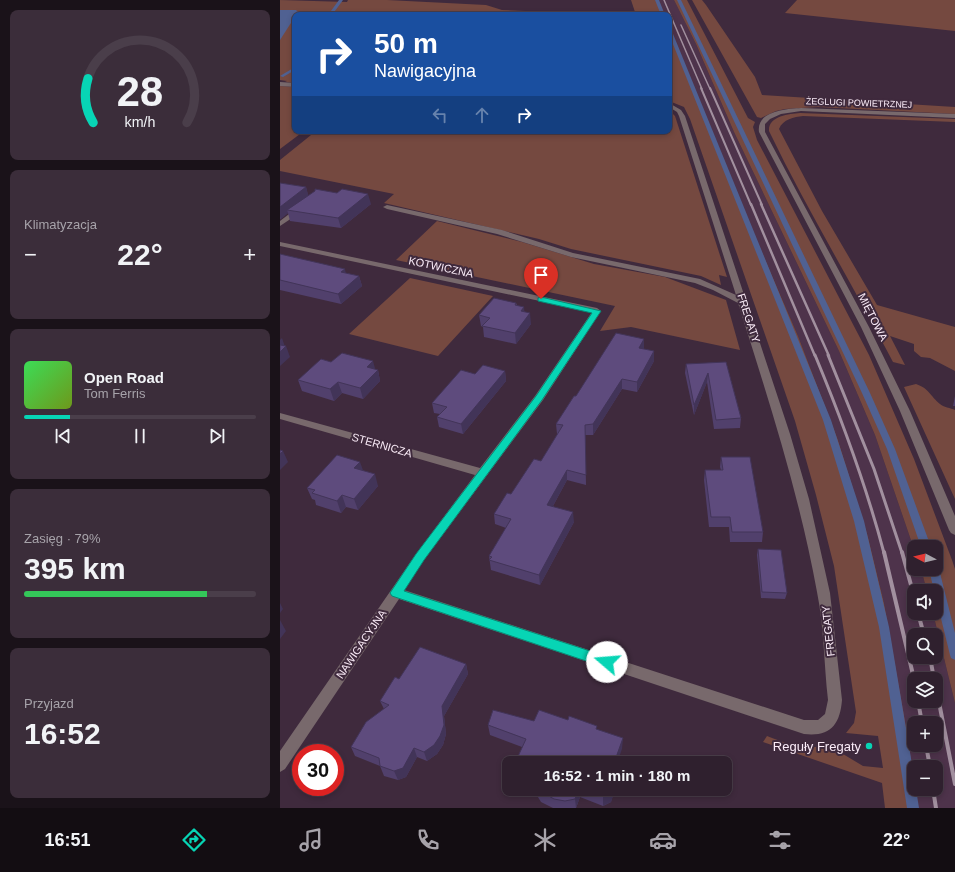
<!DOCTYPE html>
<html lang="pl">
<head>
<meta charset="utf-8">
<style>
  :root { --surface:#2f202e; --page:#3b2d3a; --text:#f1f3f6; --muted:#a7a3aa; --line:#4a3e4a; --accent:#07d5b5 }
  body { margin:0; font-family:Helvetica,sans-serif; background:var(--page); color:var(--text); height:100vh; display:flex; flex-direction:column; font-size:15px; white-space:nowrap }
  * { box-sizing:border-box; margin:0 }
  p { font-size:13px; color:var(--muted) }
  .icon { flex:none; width:22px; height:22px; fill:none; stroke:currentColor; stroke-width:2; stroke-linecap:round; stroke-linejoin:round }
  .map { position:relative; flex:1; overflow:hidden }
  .side { display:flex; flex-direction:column; gap:10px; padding:10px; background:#1a1219; width:280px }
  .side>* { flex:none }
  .hud { position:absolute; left:12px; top:12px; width:380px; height:122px; border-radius:8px; box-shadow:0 2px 6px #0003,0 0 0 1px var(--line); background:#1a4fa0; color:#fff; overflow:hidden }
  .needle { width:26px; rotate:277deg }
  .controls { position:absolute; left:627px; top:540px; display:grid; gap:8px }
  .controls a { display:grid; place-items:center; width:36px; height:36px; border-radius:8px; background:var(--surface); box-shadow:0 2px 6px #0003,0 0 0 1px var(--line); font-size:20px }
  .speed { position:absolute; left:12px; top:744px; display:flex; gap:8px; font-size:20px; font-weight:700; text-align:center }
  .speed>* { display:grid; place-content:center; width:52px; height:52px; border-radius:50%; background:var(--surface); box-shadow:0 2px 6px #0003,0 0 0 1px var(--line); line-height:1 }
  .speed .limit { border:6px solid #d22; background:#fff; color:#111 }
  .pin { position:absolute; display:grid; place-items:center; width:34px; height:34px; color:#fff; margin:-41px -17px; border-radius:50% 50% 50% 0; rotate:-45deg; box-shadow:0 0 4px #0007 }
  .pin .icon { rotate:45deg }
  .me { position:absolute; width:44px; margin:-22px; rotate:288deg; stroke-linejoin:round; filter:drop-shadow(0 0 3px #0008) }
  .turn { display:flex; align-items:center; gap:14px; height:84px; padding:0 16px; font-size:18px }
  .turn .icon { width:52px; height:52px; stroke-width:2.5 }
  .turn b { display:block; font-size:28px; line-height:34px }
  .lanes { display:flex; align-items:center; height:38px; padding:0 16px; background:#0003; justify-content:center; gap:20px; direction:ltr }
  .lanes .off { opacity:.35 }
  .big { font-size:30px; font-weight:800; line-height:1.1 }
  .side .card { flex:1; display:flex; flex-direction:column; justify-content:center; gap:6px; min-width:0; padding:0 14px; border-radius:8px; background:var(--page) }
  .side .dial { align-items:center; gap:0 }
  .dial svg { height:104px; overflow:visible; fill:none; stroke:var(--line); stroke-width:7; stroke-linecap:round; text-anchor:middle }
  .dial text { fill:var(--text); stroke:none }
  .song { display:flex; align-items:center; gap:12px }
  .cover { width:48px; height:48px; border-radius:6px; background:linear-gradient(135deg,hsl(130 70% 55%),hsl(80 70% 35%)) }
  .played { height:4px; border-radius:2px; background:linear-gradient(90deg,var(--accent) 20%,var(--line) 20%) }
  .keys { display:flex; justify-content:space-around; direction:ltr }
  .heat { display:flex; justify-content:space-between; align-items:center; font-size:22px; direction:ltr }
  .charge { height:6px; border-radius:3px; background:linear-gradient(90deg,#34c759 79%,var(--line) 0) }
  .trip { position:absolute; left:222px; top:756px; width:230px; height:40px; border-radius:8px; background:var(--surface); box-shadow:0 2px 6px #0003,0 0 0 1px var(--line); font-weight:800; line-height:40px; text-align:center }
  .dock { display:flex; height:64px; justify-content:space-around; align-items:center; background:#130d12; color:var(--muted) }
  .dock .icon { width:28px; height:28px }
  .dock .selected { color:var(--accent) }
  .dock b { font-size:18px; color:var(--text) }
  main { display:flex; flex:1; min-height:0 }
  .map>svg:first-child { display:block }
  .built { fill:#4e334b; fill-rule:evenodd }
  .green { fill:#754940 }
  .water { fill:#506192 }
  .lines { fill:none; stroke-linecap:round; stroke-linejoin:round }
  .stream { fill:#506192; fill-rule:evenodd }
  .minor { fill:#78696c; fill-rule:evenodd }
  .rail-far4 { stroke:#a2909f; stroke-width:1.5 }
  .rail-far3 { stroke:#a2909f; stroke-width:2 }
  .rail-far2 { stroke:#a2909f; stroke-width:2.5 }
  .rail-far1 { stroke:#a2909f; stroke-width:3 }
  .rail { stroke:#a2909f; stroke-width:4 }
  .wall { fill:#51406c }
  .shaded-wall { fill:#423458 }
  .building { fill:#5e4b7d; stroke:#423458 }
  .route { fill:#07d5b5; stroke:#058a76 }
  .poi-dot { fill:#07d5b5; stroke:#3f2a3d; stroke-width:1.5 }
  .labels { text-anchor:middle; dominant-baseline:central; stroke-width:4; stroke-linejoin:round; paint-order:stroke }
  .far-street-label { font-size:9px; fill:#fbecf8; stroke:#3f2a3d }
  .street-label { font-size:11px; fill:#fbecf8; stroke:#3f2a3d }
  .near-poi-label { font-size:13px; fill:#fbecf8; stroke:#3f2a3d; text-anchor:end }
</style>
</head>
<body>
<main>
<section class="side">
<div class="card dial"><svg viewBox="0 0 100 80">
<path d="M14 69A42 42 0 1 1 86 69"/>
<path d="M14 69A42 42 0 0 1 10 35" stroke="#07d5b5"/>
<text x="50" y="56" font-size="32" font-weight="700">28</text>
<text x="50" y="72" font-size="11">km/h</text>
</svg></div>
<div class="card"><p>Klimatyzacja</p>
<div class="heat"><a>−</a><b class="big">22°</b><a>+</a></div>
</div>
<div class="card">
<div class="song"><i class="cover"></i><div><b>Open Road</b><p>Tom Ferris</p></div></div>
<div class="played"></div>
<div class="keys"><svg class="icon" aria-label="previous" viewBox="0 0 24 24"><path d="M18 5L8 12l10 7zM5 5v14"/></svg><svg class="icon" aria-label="pause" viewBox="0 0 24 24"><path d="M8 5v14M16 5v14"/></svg><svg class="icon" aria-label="next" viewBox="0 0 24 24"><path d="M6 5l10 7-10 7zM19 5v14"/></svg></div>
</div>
<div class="card"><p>Zasięg · 79%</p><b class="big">395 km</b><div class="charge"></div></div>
<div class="card"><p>Przyjazd</p><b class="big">16:52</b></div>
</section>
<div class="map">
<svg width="675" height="808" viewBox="0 0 675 808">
  <rect width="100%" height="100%" fill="#3f2a3d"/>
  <path class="built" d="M378,0H394L416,44L454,132L559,351L595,435L634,549V569H641L647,591H634V613H653L675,703V808H638L635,789H656V767H634V782L604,603L588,537L558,440L518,336L472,229L389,26V15H384ZM634,635H656V657H634ZM634,679H656V701H634ZM634,723H656V745H634Z"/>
  <path class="green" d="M0,0L67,2L68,0H107L206,5L222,10L268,12V15H15V83L5,82L7,81L0,80Z
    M351,0H378L384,15H356Z
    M394,0H407L468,118L475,122L473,127L477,140L589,355L634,459L672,560L675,569V703L653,613H656V591H647L641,569H656V547H634V549L595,435L559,351L454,132L416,44Z
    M412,0H422L426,5L475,77L482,95L675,107V114L538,107L505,109L496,111L481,118L477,117Z
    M517,0H675V31L505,13Z
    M389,26L472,229L518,336L558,440L588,537L604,603L626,727L638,808H605L602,783L483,742L487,736C508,744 526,751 548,745L583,766L603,768L598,736L566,733L574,723L576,712L554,566L536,495L515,421L410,119L404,107L389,101Z
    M0,86L15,87V131H24L0,149Z
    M389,110L395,116L447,277L439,275L441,285L421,276L291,249L259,239L104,203L114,194L0,171V160L36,131H389Z
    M520,113L675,119V122L523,116C514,117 503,119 499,129L542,211L597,305L675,327V371L650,358L641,357L634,351V344L610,336L625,365L613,362C573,285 527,210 489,131C488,116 509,114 520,113Z
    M157,221L242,242L314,264L385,277L446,300L460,350L351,327L320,331L335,306L116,260Z
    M130,278L213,296L158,356L69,334Z
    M636,384C650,389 650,396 660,404C663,407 671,408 675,410V499L624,387Z"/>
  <path class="water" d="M0,10H16L18,12L0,40Z"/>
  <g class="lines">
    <path class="stream" d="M59,0H63L52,15H48Z
      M375,0H379L385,15H381Z
      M397,0H401L590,393L615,449L651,547H641L607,449L582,393Z
      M389,28L391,29L551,420L584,521L609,627L634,776V789H636L639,808H627L599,627L574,521L543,420L389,34Z
      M15,67V70L3,77L0,76Z
      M656,566L659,569L675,633V660L671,658L670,655L656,598V591H654L649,569H656Z"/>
    <path class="minor" d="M0,82L15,83V87L0,86Z
      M389,103L401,110L405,116L510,434L529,499L550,593L562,700C560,725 550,737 524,734L119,599L5,769L0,772V751L136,554L195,475L0,419V413L200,468L255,396L312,312L0,246V242L317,308L321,311L263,400L144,560L124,590L524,720H538L545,714L548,700C544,665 544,626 537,592C519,493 488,398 458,303L433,290L415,283L291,257L217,234L107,209L103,207L107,205L222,230L293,253L420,279L456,295L399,116L397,112L389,107Z
      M521,108L675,114V118L521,111L501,114L490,119L485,124V132L589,327L630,411L675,516V535L671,533L669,530L620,411L581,327L479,132C476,111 506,109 521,108Z
      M17,208L24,210L0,226V221Z"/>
    <path class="rail-far4" d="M384,0L422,89
      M401,25L430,89"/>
    <path class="rail-far3" d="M421,88L471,205
      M430,88L482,205"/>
    <path class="rail-far2" d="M471,204L535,356
      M481,204L549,356"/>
    <path class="rail-far1" d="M535,355C562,420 586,485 604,553
      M548,355L594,469L622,553"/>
    <path class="rail" d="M604,552L634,679
      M622,552L634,596
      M638,613L644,635
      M650,657L654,679
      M656,687L675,784
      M638,701L642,723
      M646,745L650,767
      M653,789L656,808"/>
  </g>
  <path class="wall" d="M0,183L26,187L28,196L91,204L61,228L10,221L8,213L0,219Z
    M0,254L66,273L79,276L82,286L61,304L0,290Z
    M236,303L237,305L244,312L251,324L236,344L204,337L203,327L201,326L199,315Z
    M364,349L374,351V361L357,392L342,389L313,435H305L306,485L287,480L273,506L294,522L260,585L211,570L209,556L226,528L215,524L214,514L261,461L278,434H277L276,424L296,396Z
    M51,362L98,370L100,381L83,399L62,393L54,401L22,391L18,380Z
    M446,362L461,418L460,428L434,429L427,382L414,415L405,373L406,364Z
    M225,371L226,381L183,434L159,427L157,417L160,414L154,413L152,403Z
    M675,396V406H673Z
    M441,457L483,532L482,542H450L449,527H429L424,480L425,470H441L440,467Z
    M83,471L98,486L78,510L66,507L61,513L36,505L35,500L32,499L27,488Z
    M478,549L507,593L505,599L481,598L477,555Z
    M186,664L188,674L164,716L166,734L163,745L157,754L147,761L137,757L126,777L118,780L104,776L100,766L75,756L71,747L104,709L100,701L119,679Z
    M254,721L317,729L342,749L242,747L210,735L208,725Z
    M253,789H335L331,802L323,806L300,797L296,808H273L261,802Z"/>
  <path class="shaded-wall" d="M26,187L29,197L7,210L8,213L1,219L0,217V207Z
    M88,194L91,204L61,228L58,218Z
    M65,269L67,280L61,272Z
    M79,276L82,286L61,304L58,294Z
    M244,307L245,318L241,311Z
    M250,313L251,324L236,344L235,333Z
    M2,338L5,347L6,346L10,357L0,366V340Z
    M364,339V349L359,348Z
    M374,351V361L357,392V382Z
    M93,361L96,372L98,370L100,381L83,399L80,388L87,367Z
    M225,371L226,381L183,434L181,424Z
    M428,373L427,382L414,415V405Z
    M342,379V389L313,435V424Z
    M58,382L62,393L54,401L50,389Z
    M3,451L8,462L0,470V454Z
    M80,462L84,473L74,468Z
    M287,470V480L268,515L267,505Z
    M95,474L98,486L78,510L74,499Z
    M62,495L66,507L61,513L57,501Z
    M293,512L294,522L260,585L259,575Z
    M0,603L3,609L0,613Z
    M0,620L6,631L0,639Z
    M186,664L188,674L164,716L166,734L163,745L157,754L147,761L144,752L162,706Z
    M343,738L342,749L337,763H334Z
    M134,748L137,757L126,777L118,780L114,771Z
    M299,789H300V797L296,808L295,799Z
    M332,789H335L331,802L323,806V796Z"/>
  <path class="building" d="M0,183L26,187L0,207Z
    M35,189L57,193L62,189L88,194L58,218L7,210L35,191Z
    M0,254L65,269L61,272L79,276L58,294L0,280Z
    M214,298L236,303L235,305L244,307L241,311L250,313L235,333L202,326L210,318L199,315Z
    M336,333L364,339L359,348L374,351L357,382L342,379L313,424L305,425L306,475L287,470L267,505L293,512L259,575L209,560L212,557L209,556L231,519L214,514L227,493L231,494L254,459L261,461L283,425L276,424L294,396H296Z
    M0,345L6,346L0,352Z
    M62,353L93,361L87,367L98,370L80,388L58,382L50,389L18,380L41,359L51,362Z
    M446,362L461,418L436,420L428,373L414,405L406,364Z
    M203,365L225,371L181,424L157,417L167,407L152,403L181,370L195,374Z
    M0,450L3,451L0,454Z
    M57,455L80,462L74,468L95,474L74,499L62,495L57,501L32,493L35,490L27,488Z
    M441,457H470L483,532H452L450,517H431L425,470H443Z
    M478,549L501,550L507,593L482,592Z
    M140,647L186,664L162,706L164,725L160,736L154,745L144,752L134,748L123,768L114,771L100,766L99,758L71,747L86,722L109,705L100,701L115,677L119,679Z
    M213,710L254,721L259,710L288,720L289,716L317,726L316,729L343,738L334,763H235L246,739L208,725Z
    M258,789H299L295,799L285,801L274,799L260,791Z
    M305,789H332L331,792L323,796Z"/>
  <path class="route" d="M261,297L321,311L262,400L144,560L124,591L332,658L334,662L332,666L327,668L112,596L110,593L136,554L256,396L312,313L258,301V298Z"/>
  <circle class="poi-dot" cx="589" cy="746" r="4"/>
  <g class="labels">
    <g class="far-street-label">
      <text transform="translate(579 103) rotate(2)">ŻEGLUGI POWIETRZNEJ</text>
    </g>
    <g class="street-label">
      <text transform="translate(161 267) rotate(12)">KOTWICZNA</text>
      <text transform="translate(593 317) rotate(63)">MIĘTOWA</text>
      <text transform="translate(469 318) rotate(72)">FREGATY</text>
      <text transform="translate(102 445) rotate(16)">STERNICZA</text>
      <text transform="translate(548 631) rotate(-96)">FREGATY</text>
      <text transform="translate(81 644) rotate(-56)">NAWIGACYJNA</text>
    </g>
    <g class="near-poi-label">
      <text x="581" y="746">Reguły Fregaty</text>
    </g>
  </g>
</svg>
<div class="controls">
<a><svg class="needle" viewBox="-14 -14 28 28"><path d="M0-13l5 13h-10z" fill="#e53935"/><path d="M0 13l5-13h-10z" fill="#a7a3aa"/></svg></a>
<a><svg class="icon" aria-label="sound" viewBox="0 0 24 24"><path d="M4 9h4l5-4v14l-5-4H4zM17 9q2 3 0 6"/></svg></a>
<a><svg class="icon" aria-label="search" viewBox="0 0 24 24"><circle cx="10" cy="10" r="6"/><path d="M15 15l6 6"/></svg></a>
<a><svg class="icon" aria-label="layers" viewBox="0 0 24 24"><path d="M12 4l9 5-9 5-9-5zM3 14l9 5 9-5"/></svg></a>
<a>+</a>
<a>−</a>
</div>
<div class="speed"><div class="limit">30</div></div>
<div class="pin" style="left:261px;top:299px;background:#d93025"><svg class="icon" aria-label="arrive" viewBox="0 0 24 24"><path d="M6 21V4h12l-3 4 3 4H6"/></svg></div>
<svg class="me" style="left:327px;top:662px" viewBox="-20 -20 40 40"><circle r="19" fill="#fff"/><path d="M0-13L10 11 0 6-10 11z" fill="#07d5b5"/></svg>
<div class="trip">16:52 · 1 min · 180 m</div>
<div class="hud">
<div class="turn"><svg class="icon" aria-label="right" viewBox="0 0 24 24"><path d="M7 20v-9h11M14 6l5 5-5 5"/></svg><div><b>50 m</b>Nawigacyjna</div></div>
<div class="lanes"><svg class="icon off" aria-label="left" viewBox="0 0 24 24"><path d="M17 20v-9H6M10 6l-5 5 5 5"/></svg><svg class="icon off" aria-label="ahead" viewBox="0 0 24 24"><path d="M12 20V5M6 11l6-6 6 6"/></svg><svg class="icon" aria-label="right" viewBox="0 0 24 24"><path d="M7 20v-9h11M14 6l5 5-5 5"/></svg></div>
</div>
</div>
</main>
<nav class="dock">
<b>16:51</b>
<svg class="icon selected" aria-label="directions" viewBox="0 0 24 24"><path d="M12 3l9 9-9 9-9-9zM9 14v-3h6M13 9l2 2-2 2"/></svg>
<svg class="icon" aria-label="music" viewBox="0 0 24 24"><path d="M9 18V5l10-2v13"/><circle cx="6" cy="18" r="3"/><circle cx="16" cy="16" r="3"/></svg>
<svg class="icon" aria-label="phone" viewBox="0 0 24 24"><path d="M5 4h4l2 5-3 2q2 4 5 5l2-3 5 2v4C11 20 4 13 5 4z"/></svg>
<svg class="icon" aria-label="climate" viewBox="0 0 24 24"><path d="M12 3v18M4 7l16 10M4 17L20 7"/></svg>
<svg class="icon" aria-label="car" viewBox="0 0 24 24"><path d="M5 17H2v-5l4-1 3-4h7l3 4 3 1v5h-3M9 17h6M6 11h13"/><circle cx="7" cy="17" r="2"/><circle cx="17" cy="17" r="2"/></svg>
<svg class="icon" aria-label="filters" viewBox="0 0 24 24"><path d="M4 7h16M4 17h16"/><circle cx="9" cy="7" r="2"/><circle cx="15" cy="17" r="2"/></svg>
<b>22°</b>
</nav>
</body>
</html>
